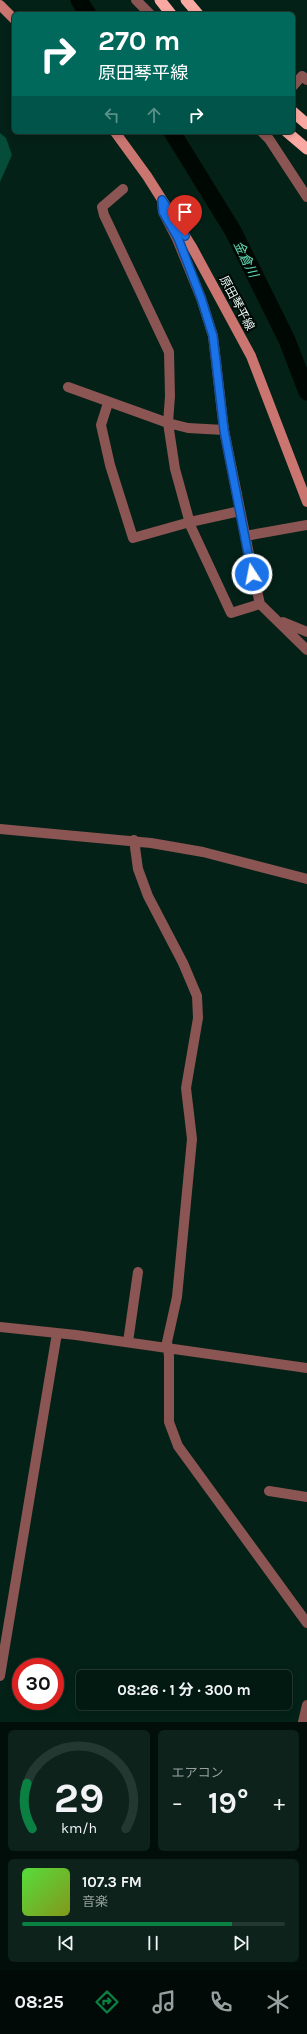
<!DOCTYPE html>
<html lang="ja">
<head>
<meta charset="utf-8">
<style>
  :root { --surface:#021911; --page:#0c221a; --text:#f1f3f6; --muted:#96a09f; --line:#233831; --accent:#0b8043 }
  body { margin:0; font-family:Karla,"Noto Sans JP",sans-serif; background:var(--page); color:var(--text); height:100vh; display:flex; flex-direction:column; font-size:15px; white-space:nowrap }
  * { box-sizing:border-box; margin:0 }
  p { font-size:13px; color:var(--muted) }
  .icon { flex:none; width:22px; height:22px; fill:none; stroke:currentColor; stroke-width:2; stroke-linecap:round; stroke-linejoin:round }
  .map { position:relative; height:1722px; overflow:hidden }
  .drawer { display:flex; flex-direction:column; gap:8px; padding:8px; background:#010e09; flex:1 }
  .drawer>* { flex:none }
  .hud { position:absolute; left:12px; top:12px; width:283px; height:122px; border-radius:6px; box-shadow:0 2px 6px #0003,0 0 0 1px var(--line); background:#00695c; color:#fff; overflow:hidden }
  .speed { position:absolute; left:12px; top:1658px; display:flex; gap:8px; font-size:20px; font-weight:700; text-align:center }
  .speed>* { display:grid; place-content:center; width:52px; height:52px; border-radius:50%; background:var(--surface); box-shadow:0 2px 6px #0003,0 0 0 1px var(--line); line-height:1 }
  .speed .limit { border:6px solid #d22; background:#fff; color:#111 }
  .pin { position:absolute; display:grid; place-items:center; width:34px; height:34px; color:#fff; margin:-41px -17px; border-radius:50% 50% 50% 0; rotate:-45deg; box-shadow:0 0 4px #0007 }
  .pin .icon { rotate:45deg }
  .me { position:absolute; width:44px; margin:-22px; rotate:349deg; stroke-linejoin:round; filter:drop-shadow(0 0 3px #0008) }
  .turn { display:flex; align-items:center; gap:14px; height:84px; padding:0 20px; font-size:18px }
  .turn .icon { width:52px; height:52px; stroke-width:2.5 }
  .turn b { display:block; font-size:28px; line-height:34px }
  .lanes { display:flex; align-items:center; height:38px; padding:0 20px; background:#0003; justify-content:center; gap:20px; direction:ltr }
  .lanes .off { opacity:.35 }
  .big { font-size:30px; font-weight:700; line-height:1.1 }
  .drawer .card { flex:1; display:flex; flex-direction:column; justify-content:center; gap:6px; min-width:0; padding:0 14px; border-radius:6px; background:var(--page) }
  .drawer .dial { align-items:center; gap:0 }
  .dial svg { height:104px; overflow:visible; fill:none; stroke:var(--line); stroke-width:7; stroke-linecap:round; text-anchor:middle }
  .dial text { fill:var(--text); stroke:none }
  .song { display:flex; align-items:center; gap:12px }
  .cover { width:48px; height:48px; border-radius:6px; background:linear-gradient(135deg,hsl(110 70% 55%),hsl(70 70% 35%)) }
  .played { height:4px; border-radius:2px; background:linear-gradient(90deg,var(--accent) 80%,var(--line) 80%) }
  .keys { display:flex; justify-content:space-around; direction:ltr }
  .heat { display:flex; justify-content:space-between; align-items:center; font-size:22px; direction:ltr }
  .drawer .tiles { flex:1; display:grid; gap:8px; grid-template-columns:1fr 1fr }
  .card:last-child { grid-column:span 2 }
  .trip { position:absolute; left:76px; top:1670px; width:216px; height:40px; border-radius:6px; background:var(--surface); box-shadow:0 2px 6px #0003,0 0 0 1px var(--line); font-weight:700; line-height:40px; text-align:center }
  .menu { display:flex; height:64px; justify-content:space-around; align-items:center; background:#010a07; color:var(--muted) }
  .menu .icon { width:28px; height:28px }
  .menu .on { color:var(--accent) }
  .menu b { font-size:18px; color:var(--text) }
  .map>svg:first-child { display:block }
  .green { fill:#054d39 }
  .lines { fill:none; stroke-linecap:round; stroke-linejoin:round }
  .river { stroke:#000803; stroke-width:17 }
  .minor { stroke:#8a5552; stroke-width:10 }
  .tertiary { stroke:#8a5552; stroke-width:10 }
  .secondary { stroke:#ca7570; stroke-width:10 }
  .trunk { stroke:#faa8a2; stroke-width:11 }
  .route-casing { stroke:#114b97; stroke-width:10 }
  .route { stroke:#1a73e8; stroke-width:7 }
  .labels { text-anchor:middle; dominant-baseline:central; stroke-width:4; stroke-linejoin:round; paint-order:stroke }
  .street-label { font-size:12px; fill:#e4f5ee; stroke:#010805 }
  .water-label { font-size:13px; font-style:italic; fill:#64e1b6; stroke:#010805 }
</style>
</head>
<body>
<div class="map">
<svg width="307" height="1722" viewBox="0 0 307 1722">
  <rect width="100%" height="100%" fill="#032117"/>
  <path class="green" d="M0,133L6,138L12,155L0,182Z"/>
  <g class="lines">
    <path class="river" d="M79,0L88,14
      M172,132L233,231L287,340L307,392"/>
    <path class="minor" d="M136,0L150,14
      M293,86L302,76L307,80
      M262,132L269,139L307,197
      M123,189L102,207L104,215L169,352L170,396L168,423L175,469L191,527L231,613L260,604
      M162,201L163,212L177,239L201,298L213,336L224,430L253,574L260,604L307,650
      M68,387L168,423L188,428L224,430
      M108,403L101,425L110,465L133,538L190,522L240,511
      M245,536L307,525
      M283,622L307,632
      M0,829L151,843L203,852L307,879
      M134,840L138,869L148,896L183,963L197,996L198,1018L186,1088L192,1139L177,1297L167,1342L169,1356V1422L178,1446L307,1623
      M0,1327L76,1335L307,1368
      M128,1342L138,1272
      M269,1491L307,1497
      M0,1676L57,1333"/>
    <path class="tertiary" d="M303,1722L307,1705"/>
    <path class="secondary" d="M0,5L14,19
      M115,132L147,176L192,247L251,356L307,502"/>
    <path class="trunk" d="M160,0L171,14
      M186,0L198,14
      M293,112L307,124
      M287,132L307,149"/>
  </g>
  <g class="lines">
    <g class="route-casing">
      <path id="route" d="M185,236L162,200L163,212L178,238L201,298L213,336L224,430L252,574"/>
    </g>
    <use href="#route" class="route"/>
  </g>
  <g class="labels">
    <g class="street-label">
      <text transform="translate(237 303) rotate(62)">原田琴平線</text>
    </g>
    <g class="water-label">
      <text transform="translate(246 259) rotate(64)">金倉川</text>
    </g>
  </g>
</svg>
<div class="speed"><div class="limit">30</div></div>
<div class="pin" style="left:185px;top:236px;background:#d93025"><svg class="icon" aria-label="arrive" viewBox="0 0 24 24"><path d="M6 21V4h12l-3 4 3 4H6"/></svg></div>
<svg class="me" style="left:252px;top:574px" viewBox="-20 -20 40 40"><circle r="17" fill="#1a73e8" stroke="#fff" stroke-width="3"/><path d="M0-11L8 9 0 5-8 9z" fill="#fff"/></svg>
<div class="trip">08:26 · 1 分 · 300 m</div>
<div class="hud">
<div class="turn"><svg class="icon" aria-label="right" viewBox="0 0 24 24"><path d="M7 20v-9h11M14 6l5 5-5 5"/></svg><div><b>270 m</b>原田琴平線</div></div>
<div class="lanes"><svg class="icon off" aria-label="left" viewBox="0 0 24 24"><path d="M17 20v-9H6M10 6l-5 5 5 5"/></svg><svg class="icon off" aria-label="ahead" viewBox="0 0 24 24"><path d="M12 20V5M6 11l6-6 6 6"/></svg><svg class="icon" aria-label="right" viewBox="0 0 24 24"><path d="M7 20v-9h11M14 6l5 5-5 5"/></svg></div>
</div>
</div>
<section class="drawer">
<div class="tiles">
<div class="card dial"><svg viewBox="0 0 100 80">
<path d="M14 69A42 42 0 1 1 86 69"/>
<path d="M14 69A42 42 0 0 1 10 34" stroke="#0b8043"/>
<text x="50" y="56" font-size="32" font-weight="700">29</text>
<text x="50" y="72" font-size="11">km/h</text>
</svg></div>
<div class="card"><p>エアコン</p>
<div class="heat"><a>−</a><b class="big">19°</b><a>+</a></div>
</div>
<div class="card">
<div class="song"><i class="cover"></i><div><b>107.3 FM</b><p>音楽</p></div></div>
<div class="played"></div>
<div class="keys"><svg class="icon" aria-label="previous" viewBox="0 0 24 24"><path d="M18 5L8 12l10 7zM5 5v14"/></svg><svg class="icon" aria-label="pause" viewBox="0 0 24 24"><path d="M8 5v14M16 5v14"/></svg><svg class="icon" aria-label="next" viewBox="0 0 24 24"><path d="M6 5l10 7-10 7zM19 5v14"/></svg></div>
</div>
</div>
</section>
<nav class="menu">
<b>08:25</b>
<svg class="icon on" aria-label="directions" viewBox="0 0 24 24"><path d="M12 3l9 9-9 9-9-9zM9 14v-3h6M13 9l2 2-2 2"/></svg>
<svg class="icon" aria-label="music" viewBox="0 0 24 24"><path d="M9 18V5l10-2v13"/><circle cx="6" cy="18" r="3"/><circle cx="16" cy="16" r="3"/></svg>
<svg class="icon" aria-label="phone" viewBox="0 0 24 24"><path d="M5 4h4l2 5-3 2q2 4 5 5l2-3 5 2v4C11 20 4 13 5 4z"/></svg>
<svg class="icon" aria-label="climate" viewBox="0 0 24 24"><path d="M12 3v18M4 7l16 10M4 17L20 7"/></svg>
</nav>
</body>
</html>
